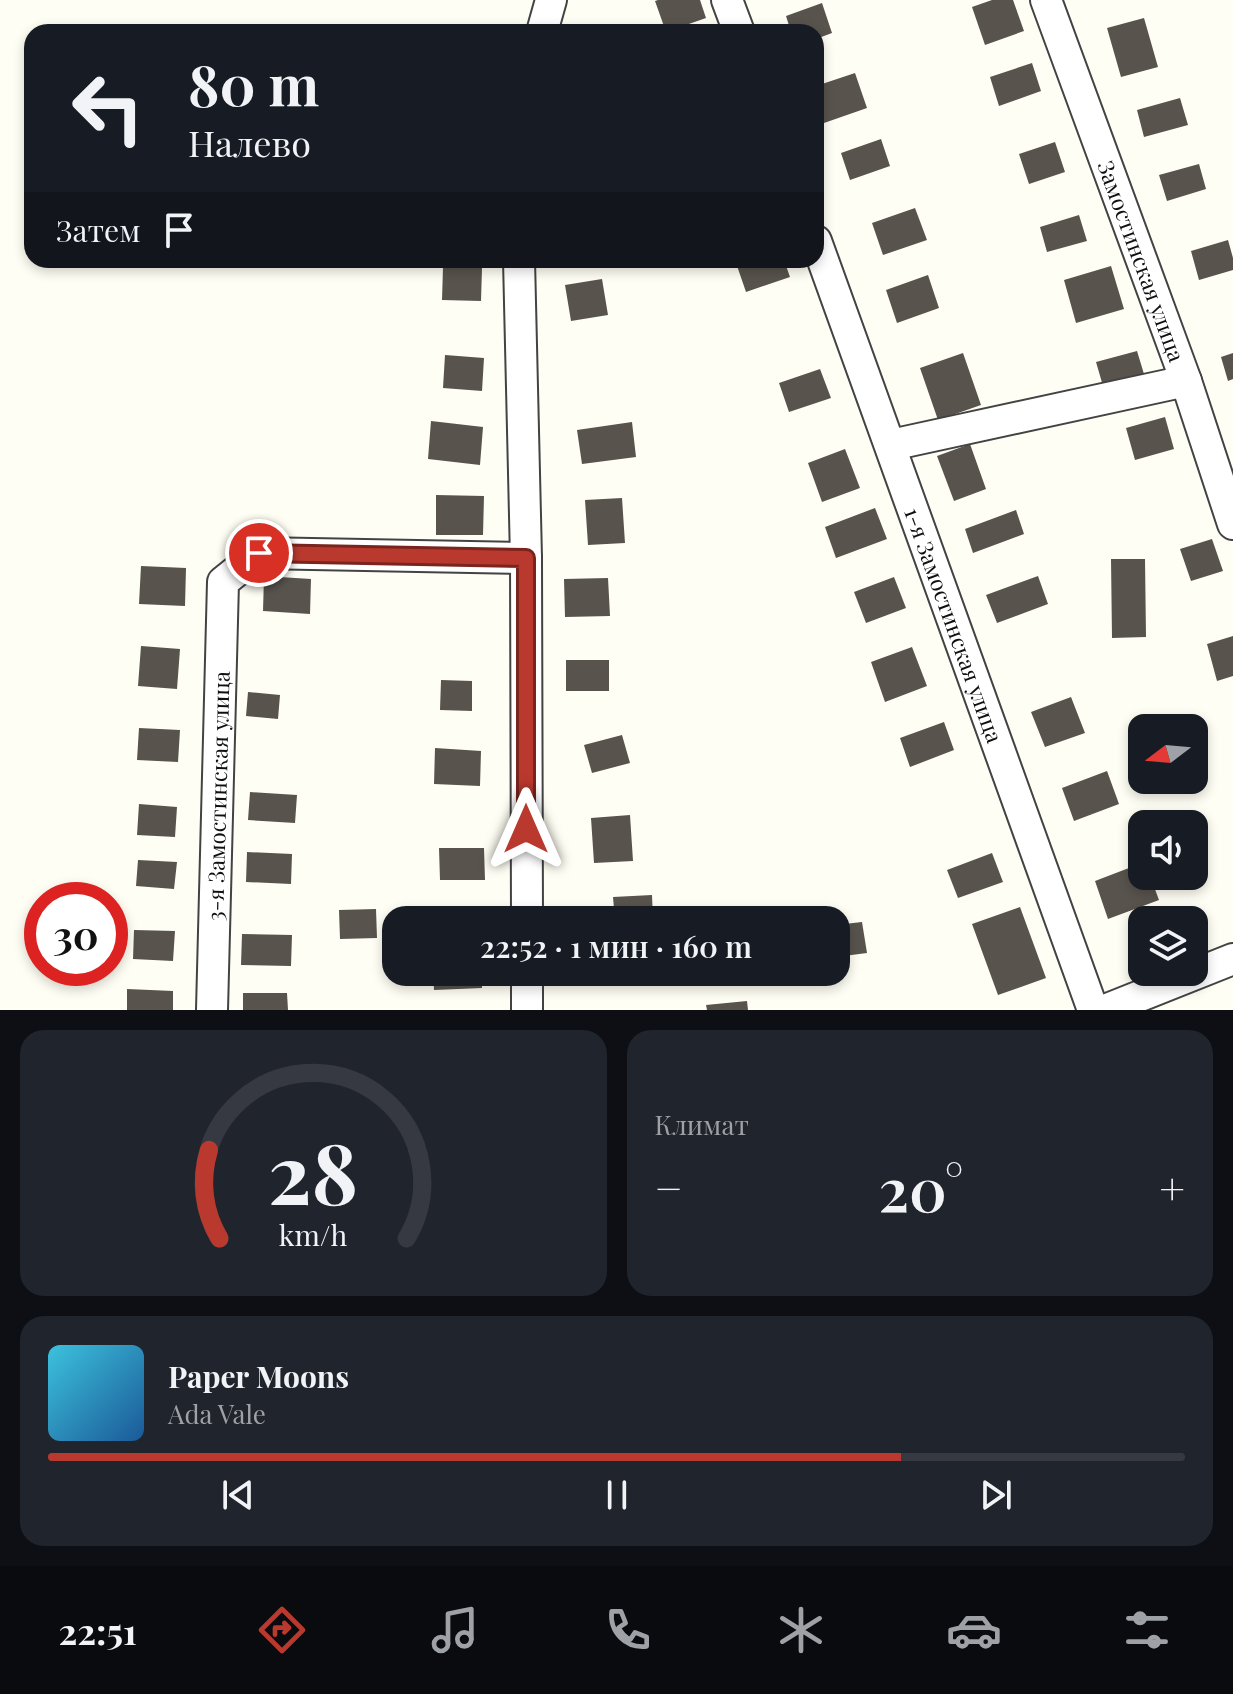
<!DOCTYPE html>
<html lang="ru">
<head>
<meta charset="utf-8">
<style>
  :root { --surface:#171b24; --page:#20242c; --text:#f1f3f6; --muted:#9ea1a6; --line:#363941; --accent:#ba392e }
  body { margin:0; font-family:"Playfair Display",serif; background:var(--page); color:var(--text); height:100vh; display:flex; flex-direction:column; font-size:30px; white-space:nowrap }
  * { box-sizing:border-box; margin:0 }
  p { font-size:26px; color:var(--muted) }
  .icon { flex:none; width:44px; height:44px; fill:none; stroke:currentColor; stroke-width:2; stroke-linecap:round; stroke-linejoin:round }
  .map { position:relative; height:1010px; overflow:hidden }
  .details { display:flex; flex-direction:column; gap:20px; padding:20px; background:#0d0f14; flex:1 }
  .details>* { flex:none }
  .hud { position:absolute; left:24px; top:24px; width:800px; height:244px; border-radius:24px; box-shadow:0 4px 12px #0003; background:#171b24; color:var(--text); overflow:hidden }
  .needle { width:52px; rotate:254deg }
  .fabs { position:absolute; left:1128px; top:714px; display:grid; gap:16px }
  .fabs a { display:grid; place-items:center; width:80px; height:80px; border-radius:16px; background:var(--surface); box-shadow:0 4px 12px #0003; font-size:40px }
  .speed { position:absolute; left:24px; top:882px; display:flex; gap:16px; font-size:40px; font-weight:700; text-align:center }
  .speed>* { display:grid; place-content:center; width:104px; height:104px; border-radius:50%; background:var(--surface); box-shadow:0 4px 12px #0003; line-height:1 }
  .speed .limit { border:12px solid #d22; background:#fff; color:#111 }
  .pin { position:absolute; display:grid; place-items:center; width:68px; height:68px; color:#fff; margin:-34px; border:4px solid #fff; border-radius:50%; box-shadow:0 2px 8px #0007 }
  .me { position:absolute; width:88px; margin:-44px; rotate:0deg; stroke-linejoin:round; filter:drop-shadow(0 0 6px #0008) }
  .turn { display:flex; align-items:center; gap:28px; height:168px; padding:0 32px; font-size:36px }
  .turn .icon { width:104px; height:104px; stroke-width:2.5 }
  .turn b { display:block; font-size:56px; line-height:68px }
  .then { display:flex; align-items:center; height:76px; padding:0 32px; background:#0003; gap:16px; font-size:30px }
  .big { font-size:60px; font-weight:600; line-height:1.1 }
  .details .card { flex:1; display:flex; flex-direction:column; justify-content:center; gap:12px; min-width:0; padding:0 28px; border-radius:24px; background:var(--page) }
  .details .dial { align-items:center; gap:0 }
  .dial svg { height:208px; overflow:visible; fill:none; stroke:var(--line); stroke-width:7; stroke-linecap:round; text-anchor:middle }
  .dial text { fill:var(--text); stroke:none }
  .song { display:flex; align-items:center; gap:24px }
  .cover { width:96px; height:96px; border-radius:12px; background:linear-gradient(135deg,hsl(190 70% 55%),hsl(210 70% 35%)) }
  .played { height:8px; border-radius:4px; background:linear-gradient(90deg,var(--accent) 75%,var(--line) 75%) }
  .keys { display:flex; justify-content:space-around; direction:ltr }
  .heat { display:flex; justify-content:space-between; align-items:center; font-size:44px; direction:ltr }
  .details .tiles { flex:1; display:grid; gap:20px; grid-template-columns:1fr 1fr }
  .card:last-child { grid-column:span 2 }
  .trip { position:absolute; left:382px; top:906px; width:468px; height:80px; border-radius:24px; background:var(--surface); box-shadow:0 4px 12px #0003; font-weight:600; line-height:80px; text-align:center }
  .dock { display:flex; height:128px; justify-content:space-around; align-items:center; background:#090b0e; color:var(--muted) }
  .dock .icon { width:56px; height:56px }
  .dock .active { color:var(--accent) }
  .dock b { font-size:36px; color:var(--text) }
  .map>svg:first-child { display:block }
  .building { fill:#58534d }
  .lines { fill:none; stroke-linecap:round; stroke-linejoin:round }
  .minor-casing { stroke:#434343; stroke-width:34 }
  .minor { stroke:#fff; stroke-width:30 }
  .route-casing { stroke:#79251e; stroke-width:20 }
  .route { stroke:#ba392e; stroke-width:14 }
  .labels { text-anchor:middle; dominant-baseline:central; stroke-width:8; stroke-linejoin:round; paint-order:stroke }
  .street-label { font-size:22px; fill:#101010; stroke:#fff }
</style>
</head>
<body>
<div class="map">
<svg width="1233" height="1010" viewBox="0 0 1233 1010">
  <rect width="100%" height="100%" fill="#fefef4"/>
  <path class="building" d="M658,0H700L706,18L666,32L655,1Z
    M992,0H1013L1024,31L985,45L972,7Z
    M822,3L832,33L816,39V32H791L786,16Z
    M1144,18L1158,67L1121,77L1107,28Z
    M1032,63L1041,91L999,106L990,77Z
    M855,73L867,108L824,123L816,99V86Z
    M1180,98L1188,125L1144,137L1137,110Z
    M881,139L890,166L850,180L841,153Z
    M1055,142L1065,172L1029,184L1019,154Z
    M1199,164L1206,189L1167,201L1159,175Z
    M915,208L927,240L883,255L872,223Z
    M1079,215L1087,241L1047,252L1040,227Z
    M1228,240L1233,258V270L1199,280L1191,251Z
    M735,260H784L790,277L746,292Z
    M1111,266L1124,309L1076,323L1064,280Z
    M443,267L482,268L481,301L442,300Z
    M928,275L939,308L897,323L886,290Z
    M602,279L608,315L571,321L565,285Z
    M1137,351L1144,374L1103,386L1096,362Z
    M963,353L981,405L938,420L920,368Z
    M1233,353V379L1228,381L1221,357Z
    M445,355L484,358L482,391L443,388Z
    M820,369L831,398L789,412L779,383Z
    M1165,417L1174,449L1135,460L1126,428Z
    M431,421L483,427L480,465L428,459Z
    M632,422L636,457L582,464L577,430Z
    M970,444L986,489L954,501L937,456Z
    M845,449L860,488L822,502L808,463Z
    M436,495L484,496L483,535H436Z
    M622,498L625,543L588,545L585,500Z
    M875,508L887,539L836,558L825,527Z
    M1016,510L1024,534L973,553L965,529Z
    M1212,539L1223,571L1191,581L1180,549Z
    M1111,559H1145L1146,637L1112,638Z
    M141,566L186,568L185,606L139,604Z
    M264,576L311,579L310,614L263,611Z
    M1038,576L1048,604L997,623L986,595Z
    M894,577L906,608L866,623L854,592Z
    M608,578L610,616L565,617L564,579Z
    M1233,636V676L1217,681L1207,644Z
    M141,646L180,649L177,689L138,686Z
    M912,647L927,686L885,702L871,662Z
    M566,660H609V691H566Z
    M441,680L472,681V711L440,710Z
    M248,692L280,695L278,719L246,716Z
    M1071,697L1085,733L1045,747L1031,712Z
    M944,722L954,750L910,767L900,738Z
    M139,728L180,730L178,762L137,760Z
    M622,735L630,763L592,773L584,745Z
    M435,748L481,751L480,786L434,784Z
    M1107,771L1119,804L1074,821L1062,788Z
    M250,792L297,795L295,823L248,820Z
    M139,804L177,807L175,837L137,835Z
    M630,815L633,861L594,863L591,818Z
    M439,848H484L485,880H440Z
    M247,852L292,854L291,884L246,882Z
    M992,853L1003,882L958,898L947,870Z
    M138,860L177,862L174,889L136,886Z
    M1142,863V876H1150L1159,900L1108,919L1095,881Z
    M652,895L653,920H615L613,897Z
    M1020,907L1046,978L998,995L972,924Z
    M376,909L377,938L340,939L339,910Z
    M862,922L867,953L836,957V925Z
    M134,930L175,931L173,961L133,959Z
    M242,934L292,935L291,966L241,965Z
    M433,972H482V988L434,990Z
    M127,989L173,991V1010H127Z
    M243,993H287L288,1010H243Z
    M747,1001L748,1010H707L706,1005Z"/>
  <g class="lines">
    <g class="minor-casing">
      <g id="minor">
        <path d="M727,0L739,32"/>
        <path id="s1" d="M1046,0L1186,381L1233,524"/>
        <path d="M542,32L551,0"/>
        <path id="s2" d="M816,241L1093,1010"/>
        <path d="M519,260L526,558L527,920"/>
        <path d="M891,445L1186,381"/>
        <path d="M527,972V1010"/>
        <path id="s3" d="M212,1010L223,582L259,553L526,558"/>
        <path d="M1105,1010L1233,959"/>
      </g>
    </g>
    <use href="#minor" class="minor"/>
  </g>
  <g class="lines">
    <g class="route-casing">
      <path id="route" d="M259,553L526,558V829"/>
    </g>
    <use href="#route" class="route"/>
  </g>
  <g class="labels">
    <g class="street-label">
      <text stroke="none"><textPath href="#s1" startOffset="278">Замостинская улица</textPath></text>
      <text stroke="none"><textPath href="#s2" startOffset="408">1-я Замостинская улица</textPath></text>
      <text stroke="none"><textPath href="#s3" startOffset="214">3-я Замостинская улица</textPath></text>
    </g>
  </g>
</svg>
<div class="fabs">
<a><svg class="needle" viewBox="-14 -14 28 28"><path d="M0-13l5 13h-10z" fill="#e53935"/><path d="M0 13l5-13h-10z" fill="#9ea1a6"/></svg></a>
<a><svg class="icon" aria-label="sound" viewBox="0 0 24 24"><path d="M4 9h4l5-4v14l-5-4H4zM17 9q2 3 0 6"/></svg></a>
<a><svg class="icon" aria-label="layers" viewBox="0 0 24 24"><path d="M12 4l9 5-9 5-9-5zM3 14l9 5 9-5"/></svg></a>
</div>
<div class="speed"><div class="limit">30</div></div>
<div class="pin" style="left:259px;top:553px;background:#d93025"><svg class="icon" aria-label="arrive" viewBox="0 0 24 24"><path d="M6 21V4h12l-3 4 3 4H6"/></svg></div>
<svg class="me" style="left:526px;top:829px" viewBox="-20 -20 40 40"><path d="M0-17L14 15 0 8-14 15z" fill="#ba392e" stroke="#fff" stroke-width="4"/></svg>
<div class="trip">22:52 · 1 мин · 160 m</div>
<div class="hud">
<div class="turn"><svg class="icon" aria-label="left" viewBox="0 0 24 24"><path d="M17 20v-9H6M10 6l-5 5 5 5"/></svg><div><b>80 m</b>Налево</div></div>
<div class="then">Затем<svg class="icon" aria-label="arrive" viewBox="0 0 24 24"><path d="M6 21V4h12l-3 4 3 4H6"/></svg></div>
</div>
</div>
<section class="details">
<div class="tiles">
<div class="card dial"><svg viewBox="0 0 100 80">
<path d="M14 69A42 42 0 1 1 86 69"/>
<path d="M14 69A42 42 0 0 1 10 35" stroke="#ba392e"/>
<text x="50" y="56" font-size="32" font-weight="700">28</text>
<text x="50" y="72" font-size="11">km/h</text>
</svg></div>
<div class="card"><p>Климат</p>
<div class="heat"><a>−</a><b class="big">20°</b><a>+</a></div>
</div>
<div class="card">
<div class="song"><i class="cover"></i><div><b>Paper Moons</b><p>Ada Vale</p></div></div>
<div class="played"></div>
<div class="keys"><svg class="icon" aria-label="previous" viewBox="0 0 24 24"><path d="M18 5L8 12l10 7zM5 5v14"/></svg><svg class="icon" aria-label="pause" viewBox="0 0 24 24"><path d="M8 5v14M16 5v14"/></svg><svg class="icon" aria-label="next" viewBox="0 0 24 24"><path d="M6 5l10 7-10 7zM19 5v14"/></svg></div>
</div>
</div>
</section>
<nav class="dock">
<b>22:51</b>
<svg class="icon active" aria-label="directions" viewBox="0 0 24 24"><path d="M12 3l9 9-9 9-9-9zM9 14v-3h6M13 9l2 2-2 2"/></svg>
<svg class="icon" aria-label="music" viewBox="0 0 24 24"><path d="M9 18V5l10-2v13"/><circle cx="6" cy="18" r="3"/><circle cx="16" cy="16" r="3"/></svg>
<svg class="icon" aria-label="phone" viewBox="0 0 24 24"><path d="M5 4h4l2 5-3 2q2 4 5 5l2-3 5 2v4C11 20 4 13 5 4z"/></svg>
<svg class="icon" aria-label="climate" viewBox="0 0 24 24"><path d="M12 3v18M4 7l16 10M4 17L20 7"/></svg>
<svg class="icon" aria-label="car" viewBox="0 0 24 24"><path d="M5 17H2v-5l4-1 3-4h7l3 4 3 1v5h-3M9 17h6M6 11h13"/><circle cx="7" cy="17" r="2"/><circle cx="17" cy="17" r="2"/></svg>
<svg class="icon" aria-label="filters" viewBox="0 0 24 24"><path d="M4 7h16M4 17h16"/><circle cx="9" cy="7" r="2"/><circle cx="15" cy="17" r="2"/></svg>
</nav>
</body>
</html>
